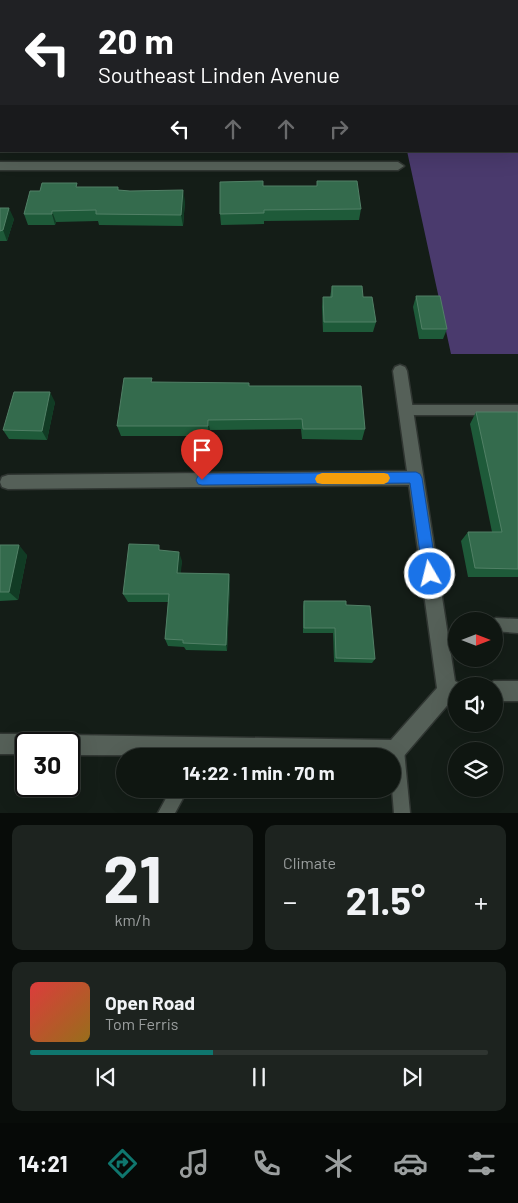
<!DOCTYPE html>
<html lang="en">
<head>
<meta charset="utf-8">
<style>
  :root { --surface:#0f1611; --page:#1d231f; --text:#f1f3f6; --muted:#9b9f9f; --line:#2f3531; --accent:#0f766e }
  body { margin:0; font-family:Barlow,sans-serif; background:var(--page); color:var(--text); height:100vh; display:flex; flex-direction:column; font-size:19px; white-space:nowrap }
  * { box-sizing:border-box; margin:0 }
  p { font-size:16px; color:var(--muted) }
  .icon { flex:none; width:28px; height:28px; fill:none; stroke:currentColor; stroke-width:2; stroke-linecap:round; stroke-linejoin:round }
  .map { position:relative; height:813px; overflow:hidden }
  .panel { display:flex; flex-direction:column; gap:12px; padding:12px; background:#080c09; flex:1 }
  .panel>* { flex:none }
  .guide { position:absolute; left:0px; top:0px; width:519px; height:152px; box-shadow:0 5px 20px #0002,0 0 0 1px var(--line); background:#202124; color:#fff; overflow:hidden }
  .needle { width:32px; rotate:90deg }
  .fabs { position:absolute; left:448px; top:612px; display:grid; gap:10px }
  .fabs a { display:grid; place-items:center; width:55px; height:55px; border-radius:50%; background:var(--surface); box-shadow:0 5px 20px #0002,0 0 0 1px var(--line); font-size:25px }
  .speed { position:absolute; left:15px; top:732px; display:flex; gap:10px; font-size:25px; font-weight:700; text-align:center }
  .speed>* { display:grid; place-content:center; width:65px; height:65px; border-radius:50%; background:var(--surface); box-shadow:0 5px 20px #0002,0 0 0 1px var(--line); line-height:1 }
  .speed .limit { border:2px solid #111; border-radius:8px; background:#fff; color:#111 }
  .pin { position:absolute; display:grid; place-items:center; width:42px; height:42px; color:#fff; margin:-51px -21px; border-radius:50% 50% 50% 0; rotate:-45deg; box-shadow:0 0 5px #0007 }
  .pin .icon { rotate:45deg }
  .me { position:absolute; width:55px; margin:-28px; rotate:352deg; stroke-linejoin:round; filter:drop-shadow(0 0 4px #0008) }
  .turn { display:flex; align-items:center; gap:18px; height:105px; padding:0 15px; font-size:22px }
  .turn .icon { width:65px; height:65px; stroke-width:2.5 }
  .turn b { display:block; font-size:35px; line-height:42px }
  .lanes { display:flex; align-items:center; height:48px; padding:0 15px; background:#0003; justify-content:center; gap:25px; direction:ltr }
  .lanes .off { opacity:.35 }
  .big { font-size:38px; font-weight:700; line-height:1.1 }
  .panel .card { flex:1; display:flex; flex-direction:column; justify-content:center; gap:8px; min-width:0; padding:0 18px; border-radius:10px; background:var(--page) }
  .panel .dial { align-items:center; gap:0 }
  .dial b { font-size:65px; line-height:1 }
  .song { display:flex; align-items:center; gap:15px }
  .cover { width:60px; height:60px; border-radius:8px; background:linear-gradient(135deg,hsl(0 70% 55%),hsl(40 70% 35%)) }
  .played { height:5px; border-radius:2px; background:linear-gradient(90deg,var(--accent) 40%,var(--line) 40%) }
  .keys { display:flex; justify-content:space-around; direction:ltr }
  .heat { display:flex; justify-content:space-between; align-items:center; font-size:28px; direction:ltr }
  .panel .tiles { flex:1; display:grid; gap:12px; grid-template-columns:1fr 1fr }
  .card:last-child { grid-column:span 2 }
  .trip { position:absolute; left:116px; top:748px; width:285px; height:50px; border-radius:25px; background:var(--surface); box-shadow:0 5px 20px #0002,0 0 0 1px var(--line); font-weight:700; line-height:50px; text-align:center }
  .tabs { display:flex; height:80px; justify-content:space-around; align-items:center; background:#060907; color:var(--muted) }
  .tabs .icon { width:35px; height:35px }
  .tabs .active { color:var(--accent) }
  .tabs b { font-size:22px; color:var(--text) }
  .map>svg:first-child { display:block }
  .forest { fill:#4a3a6d }
  .lines { fill:none; stroke-linecap:round; stroke-linejoin:round }
  .lane-casing { stroke:#303632; stroke-width:3 }
  .street-casing { stroke:#303632; stroke-width:3 }
  .primary-casing { stroke:#303632; stroke-width:3 }
  .lane { fill:#556058; fill-rule:evenodd }
  .street { fill:#556058; fill-rule:evenodd }
  .primary { fill:#659475; fill-rule:evenodd }
  .wall { fill:#1e5a39 }
  .shaded-wall { fill:#113b24 }
  .building { fill:#346b4d; stroke:#518066 }
  .route { fill:#1a73e8; stroke:#114b97 }
  .slow { fill:#f59e0b }
</style>
</head>
<body>
<div class="map">
<svg width="518" height="813" viewBox="0 0 518 813">
  <rect width="100%" height="100%" fill="#141d17"/>
  <path class="forest" d="M518,125V354H451L407,151H518Z"/>
  <g class="lines">
    <g class="lane-casing">
      <path id="lane" d="M405,405H518V415H405L401,413L399,410L401,407Z
        M496,618L518,619V633L494,631V621H491Z
        M396,742L401,745L404,750L410,813H394L392,789V756H389L388,750L391,745Z
        M171,789H188L175,813H158Z"/>
    </g>
    <g class="street-casing">
      <path id="street" d="M0,162H398L404,166L398,170H0Z
        M400,365L405,367L407,371L455,681L464,686H456V701H451L403,757L392,760V756L69,755V744H59L62,738L69,735L391,740L437,688L409,485L8,489L2,487L0,482L2,477L8,475L407,471L393,371L395,367Z
        M494,681H518V701H494V686H486Z
        M0,734H26L33,737L36,744H26V754H0Z"/>
    </g>
    <g class="primary-casing">
      <path id="primary" d="M509,0H518V2L509,1Z"/>
    </g>
    <use href="#lane" class="lane"/>
    <use href="#street" class="street"/>
    <use href="#primary" class="primary"/>
  </g>
  <path class="wall" d="M0,0L1,1V144H0Z
    M317,181L361,209L359,220L264,221V224L221,225L220,214L263,186H317Z
    M78,187L119,190L185,201L183,226L99,225L98,221L56,222L55,225H28L24,214L40,191Z
    M0,208L14,219L7,241H0Z
    M332,286L363,297L376,322L373,332H323L322,307L323,297H330Z
    M416,296L447,329L443,339H419L413,307Z
    M153,382L249,386L365,429L362,440L302,439L301,429L210,430L209,436H121L117,426Z
    M55,402L47,440L9,439L3,430Z
    M476,412H518V577H468L461,541L468,532H492L470,424Z
    M0,545L27,555L18,600L0,601Z
    M161,551L182,561L180,573L229,574L230,583L227,651L186,650L184,647L168,646L165,639L168,602H128L123,594Z
    M304,601L346,605L375,659L372,663L334,662L333,633H303V606Z"/>
  <path class="shaded-wall" d="M183,190L185,201L183,226L181,215Z
    M9,208L14,219L7,241L3,230Z
    M52,211L56,222L55,225L52,214Z
    M50,392L55,402L47,440L42,431Z
    M208,420L210,430L209,436L208,426Z
    M19,545L27,555L18,600L9,592Z
    M179,552L182,561L180,582L177,573Z
    M229,574L230,583L227,651L226,645Z"/>
  <path class="building" d="M0,0H66V1H1V22H0Z
    M135,0H337V1H135Z
    M1,28V133H0V31Z
    M263,181V186H317V181H357L361,209L264,210V213L220,214V182Z
    M42,183H77L76,187H118V190L130,191L183,190L181,215L96,214V210L52,211V214H24L30,191H40Z
    M0,208H9L3,230L0,231Z
    M332,286H362L363,297H372L376,322H324L323,297H332Z
    M416,296H440L447,329H422Z
    M124,378H152L151,382L249,383V386H361L365,429H303L302,419L208,420V426H117Z
    M14,392H50L42,431L3,430Z
    M476,412H518V569L475,568L468,532H502Z
    M129,544L159,545V550L179,552L177,573L229,574L226,645L183,643V640L165,639L169,594H123Z
    M0,545H19L9,592H0Z
    M304,601H346V605L370,606L375,659L336,658L335,628H304Z"/>
  <path class="route" d="M416,472L420,474L422,478L437,574L435,579L430,581L425,579L423,574L410,483L202,485L198,484L196,480L198,476L202,474Z"/>
  <path class="slow" d="M322,473H384L388,474L390,478L388,482L384,484H322L317,483L315,479L317,475Z"/>
</svg>
<div class="fabs">
<a><svg class="needle" viewBox="-14 -14 28 28"><path d="M0-13l5 13h-10z" fill="#e53935"/><path d="M0 13l5-13h-10z" fill="#9b9f9f"/></svg></a>
<a><svg class="icon" aria-label="sound" viewBox="0 0 24 24"><path d="M4 9h4l5-4v14l-5-4H4zM17 9q2 3 0 6"/></svg></a>
<a><svg class="icon" aria-label="layers" viewBox="0 0 24 24"><path d="M12 4l9 5-9 5-9-5zM3 14l9 5 9-5"/></svg></a>
</div>
<div class="speed"><div class="limit">30</div></div>
<div class="pin" style="left:202px;top:480px;background:#d93025"><svg class="icon" aria-label="arrive" viewBox="0 0 24 24"><path d="M6 21V4h12l-3 4 3 4H6"/></svg></div>
<svg class="me" style="left:430px;top:574px" viewBox="-20 -20 40 40"><circle r="17" fill="#1a73e8" stroke="#fff" stroke-width="3"/><path d="M0-11L8 9 0 5-8 9z" fill="#fff"/></svg>
<div class="trip">14:22 · 1 min · 70 m</div>
<div class="guide">
<div class="turn"><svg class="icon" aria-label="left" viewBox="0 0 24 24"><path d="M17 20v-9H6M10 6l-5 5 5 5"/></svg><div><b>20 m</b>Southeast Linden Avenue</div></div>
<div class="lanes"><svg class="icon" aria-label="left" viewBox="0 0 24 24"><path d="M17 20v-9H6M10 6l-5 5 5 5"/></svg><svg class="icon off" aria-label="ahead" viewBox="0 0 24 24"><path d="M12 20V5M6 11l6-6 6 6"/></svg><svg class="icon off" aria-label="ahead" viewBox="0 0 24 24"><path d="M12 20V5M6 11l6-6 6 6"/></svg><svg class="icon off" aria-label="right" viewBox="0 0 24 24"><path d="M7 20v-9h11M14 6l5 5-5 5"/></svg></div>
</div>
</div>
<section class="panel">
<div class="tiles">
<div class="card dial"><b>21</b><p>km/h</p></div>
<div class="card"><p>Climate</p>
<div class="heat"><a>−</a><b class="big">21.5°</b><a>+</a></div>
</div>
<div class="card">
<div class="song"><i class="cover"></i><div><b>Open Road</b><p>Tom Ferris</p></div></div>
<div class="played"></div>
<div class="keys"><svg class="icon" aria-label="previous" viewBox="0 0 24 24"><path d="M18 5L8 12l10 7zM5 5v14"/></svg><svg class="icon" aria-label="pause" viewBox="0 0 24 24"><path d="M8 5v14M16 5v14"/></svg><svg class="icon" aria-label="next" viewBox="0 0 24 24"><path d="M6 5l10 7-10 7zM19 5v14"/></svg></div>
</div>
</div>
</section>
<nav class="tabs">
<b>14:21</b>
<svg class="icon active" aria-label="directions" viewBox="0 0 24 24"><path d="M12 3l9 9-9 9-9-9zM9 14v-3h6M13 9l2 2-2 2"/></svg>
<svg class="icon" aria-label="music" viewBox="0 0 24 24"><path d="M9 18V5l10-2v13"/><circle cx="6" cy="18" r="3"/><circle cx="16" cy="16" r="3"/></svg>
<svg class="icon" aria-label="phone" viewBox="0 0 24 24"><path d="M5 4h4l2 5-3 2q2 4 5 5l2-3 5 2v4C11 20 4 13 5 4z"/></svg>
<svg class="icon" aria-label="climate" viewBox="0 0 24 24"><path d="M12 3v18M4 7l16 10M4 17L20 7"/></svg>
<svg class="icon" aria-label="car" viewBox="0 0 24 24"><path d="M5 17H2v-5l4-1 3-4h7l3 4 3 1v5h-3M9 17h6M6 11h13"/><circle cx="7" cy="17" r="2"/><circle cx="17" cy="17" r="2"/></svg>
<svg class="icon" aria-label="filters" viewBox="0 0 24 24"><path d="M4 7h16M4 17h16"/><circle cx="9" cy="7" r="2"/><circle cx="15" cy="17" r="2"/></svg>
</nav>
</body>
</html>
